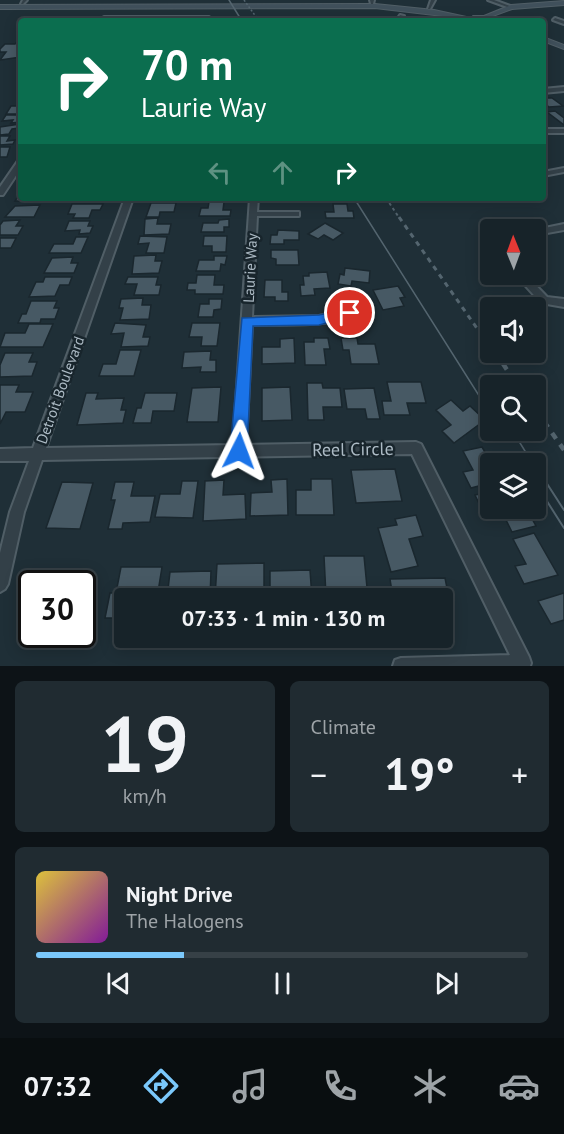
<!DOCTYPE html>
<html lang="en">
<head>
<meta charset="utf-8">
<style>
  :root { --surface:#172329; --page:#202b31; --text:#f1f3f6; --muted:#9ea4a8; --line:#364046; --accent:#7bc8fb }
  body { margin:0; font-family:"PT Sans",sans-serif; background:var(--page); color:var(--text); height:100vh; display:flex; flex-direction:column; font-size:22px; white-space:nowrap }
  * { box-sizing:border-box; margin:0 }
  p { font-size:20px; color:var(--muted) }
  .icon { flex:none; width:33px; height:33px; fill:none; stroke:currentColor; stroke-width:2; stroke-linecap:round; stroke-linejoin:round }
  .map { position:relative; height:666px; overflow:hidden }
  .sheet { display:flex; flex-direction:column; gap:15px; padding:15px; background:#0d1317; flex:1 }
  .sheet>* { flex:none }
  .banner { position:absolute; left:18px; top:18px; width:528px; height:183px; border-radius:6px; box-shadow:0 3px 15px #0003,0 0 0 2px var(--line); background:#0b6e4f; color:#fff; overflow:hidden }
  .needle { width:39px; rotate:359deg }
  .controls { position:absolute; left:480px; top:219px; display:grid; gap:12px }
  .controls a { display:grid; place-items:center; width:66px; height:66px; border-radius:6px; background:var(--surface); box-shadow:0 3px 15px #0003,0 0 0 2px var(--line); font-size:30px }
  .speed { position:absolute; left:18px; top:570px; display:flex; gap:12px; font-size:30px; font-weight:700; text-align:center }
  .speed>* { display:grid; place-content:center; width:78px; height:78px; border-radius:50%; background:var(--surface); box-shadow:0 3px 15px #0003,0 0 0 2px var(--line); line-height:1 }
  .speed .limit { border:3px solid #111; border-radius:9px; background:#fff; color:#111 }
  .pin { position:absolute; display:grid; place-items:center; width:51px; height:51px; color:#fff; margin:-26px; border:3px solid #fff; border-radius:50%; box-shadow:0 2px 6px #0007 }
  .me { position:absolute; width:66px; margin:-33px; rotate:3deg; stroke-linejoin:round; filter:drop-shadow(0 0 4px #0008) }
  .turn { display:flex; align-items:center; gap:21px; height:126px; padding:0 24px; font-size:27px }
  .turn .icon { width:78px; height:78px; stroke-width:2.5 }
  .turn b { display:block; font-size:42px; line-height:51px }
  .lanes { display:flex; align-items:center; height:57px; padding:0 24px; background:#0003; justify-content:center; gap:30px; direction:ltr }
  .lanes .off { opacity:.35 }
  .big { font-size:45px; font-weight:800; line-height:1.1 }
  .sheet .widget { flex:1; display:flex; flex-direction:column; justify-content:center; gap:9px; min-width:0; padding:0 21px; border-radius:9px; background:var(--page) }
  .sheet .dial { align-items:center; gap:0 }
  .dial b { font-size:78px; line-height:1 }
  .song { display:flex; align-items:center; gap:18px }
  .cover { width:72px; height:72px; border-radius:9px; background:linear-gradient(135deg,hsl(50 70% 55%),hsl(290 70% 35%)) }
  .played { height:6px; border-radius:3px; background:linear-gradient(90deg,var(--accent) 30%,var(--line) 30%) }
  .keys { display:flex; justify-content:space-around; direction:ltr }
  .heat { display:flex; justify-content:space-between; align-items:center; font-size:33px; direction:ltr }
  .sheet .tiles { flex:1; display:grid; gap:15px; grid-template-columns:1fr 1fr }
  .widget:last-child { grid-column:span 2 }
  .trip { position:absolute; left:114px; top:588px; width:339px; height:60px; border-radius:6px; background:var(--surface); box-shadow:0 3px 15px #0003,0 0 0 2px var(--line); font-weight:800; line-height:60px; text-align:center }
  .tabs { display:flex; height:96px; justify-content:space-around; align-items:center; background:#090e10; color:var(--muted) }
  .tabs .icon { width:42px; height:42px }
  .tabs .on { color:var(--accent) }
  .tabs b { font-size:27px; color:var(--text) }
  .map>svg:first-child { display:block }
  .building { fill:#475964; stroke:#1a272e; stroke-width:1.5 }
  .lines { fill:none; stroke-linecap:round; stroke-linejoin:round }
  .street-casing { stroke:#505e66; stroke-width:4 }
  .secondary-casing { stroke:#505e66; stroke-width:2 }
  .street { fill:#334048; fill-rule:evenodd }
  .secondary { fill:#40505b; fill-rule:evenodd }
  .tram-far1 { stroke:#54656f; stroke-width:1.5 }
  .tram { stroke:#54656f; stroke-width:2 }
  .rail-far3 { stroke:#54656f; stroke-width:1.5; stroke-dasharray:2 2; stroke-linecap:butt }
  .rail-far2 { stroke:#54656f; stroke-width:2; stroke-dasharray:3 3; stroke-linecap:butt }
  .rail-far1 { stroke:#54656f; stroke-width:3; stroke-dasharray:5 5; stroke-linecap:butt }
  .rail { stroke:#54656f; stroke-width:4.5; stroke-dasharray:7 7; stroke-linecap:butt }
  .route { fill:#1a73e8; stroke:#114b97; stroke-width:1.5 }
  .labels { text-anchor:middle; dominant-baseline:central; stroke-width:5; stroke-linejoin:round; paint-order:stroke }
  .street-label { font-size:15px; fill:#adbbc5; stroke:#18252c }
  .near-street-label { font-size:18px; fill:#adbbc5; stroke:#18252c }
</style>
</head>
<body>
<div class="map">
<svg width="564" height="666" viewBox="0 0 564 666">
  <rect width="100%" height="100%" fill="#1f2f37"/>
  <path class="building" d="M21,38V57L0,60L6,52H0V49L5,44H15Z
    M545,98H552L563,106L549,107L543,102L547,100Z
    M11,106H21V109L18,114H6Z
    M555,111L564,118V125L547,112Z
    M6,115H21V122L11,123L13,120L2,121Z
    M20,124L19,128L12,129L9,134L0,135V127Z
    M0,136H10L7,141L15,140L13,144L0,145Z
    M0,147H10L7,157H0Z
    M21,192V198H42L40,201H15Z
    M209,202H224L223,210H231L230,216H199L201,208H208Z
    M151,203H176L174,212H160L159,217H146Z
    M72,204H103L100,210H92L89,218H73L75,214H68Z
    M333,204H347L348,211H353L354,218H326L325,212H334Z
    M40,205L34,217H5L15,206Z
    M158,218L157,224H171L169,234L144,235L145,219Z
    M229,219V227H224V232H201L203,223H218L219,220Z
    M20,220L16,226H23L18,235H0V225L3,221Z
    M69,221H90L88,226H93L90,233L79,234L80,230L65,231Z
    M325,223L343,233L333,240L324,235L318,239L308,234Z
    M278,230L299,231V240H284V244H270L271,235H277Z
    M140,236L167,237L164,253H146L149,243L138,244Z
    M204,236H227L226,252H212V246H203Z
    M76,237H88L81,253H49L54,244H73Z
    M0,238H16L11,248H0Z
    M271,250H298L299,265H276V259L271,258Z
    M156,255L155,261H162L159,273L132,274L134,256Z
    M214,256H227L225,265L221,264L220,271H196L199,260H214Z
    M73,257L71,263H78L74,273H44L52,258Z
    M345,268L370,271L369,283L352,281L351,286L338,284L340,274L344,275Z
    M327,272L330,288L314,289L315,295L301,296L300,285H304L303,276H309V273Z
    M197,275H215L214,285H224L223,294H195V290H187L188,283H196Z
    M45,277H72L69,285H60L55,296L29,297L36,282H43Z
    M128,277H158L156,285H161L159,295H134L137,284H125Z
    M265,280H282V292H288V301H275V297H264Z
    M398,286L405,297L400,298L404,306L383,310L373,290Z
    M143,298L142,305H151L149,319L120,320L123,308H119L121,299Z
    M209,299H222L221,309L214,310L213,317H198L200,304H209Z
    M31,301H57L54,308H59L55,319H41L40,323H18L22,314H26Z
    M115,323L146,325L143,337H150L148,346L121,347L124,333L111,334Z
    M192,323H220L217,346H201L202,337H189Z
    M29,324H53L43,347H0L5,333H25Z
    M294,338L295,363L262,364V347H280V339Z
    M314,338H328L330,349H324L326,365H305L304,342H314Z
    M341,338H357L358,344H375L379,364H351L349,350H343Z
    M120,350H141L134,376H99L103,364H116Z
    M211,351L210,360H216V372H200L201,367L182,368L184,352Z
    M5,353H33L29,362H37L32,376L0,377V365Z
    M387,382H421L426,403H407L410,415H384L382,401H391Z
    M307,383H322L323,388H340L342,407H323L324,420H308Z
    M0,385H19L16,392H33L25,412H6L0,424Z
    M221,387L218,422H187L192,388Z
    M290,387L292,420L262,421V388Z
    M374,388L380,419H367L365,409H347L344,389Z
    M86,393H98L96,399L124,398L121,410H126L123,423L77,425Z
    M145,393H177L174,411H153L151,423H133L137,408H141Z
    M451,400L463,411L470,406L485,420L454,443L442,431L451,425L436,410Z
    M482,447L492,464L490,483L471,488L463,472L473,470L463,451Z
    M395,469L402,501L356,503L351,470Z
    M287,479L288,515L250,516L251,493L272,492L271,480Z
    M311,479H332L334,515H296V490H311Z
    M224,480L223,495L245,494L246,519L203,521L205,481Z
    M182,481H198L193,518L155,517L160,494H180Z
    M62,482L93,483L80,529L46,528Z
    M115,482H134L131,496H155L150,522L123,523L122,529H108L115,500H111Z
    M490,492V508H526L536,526L512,532L501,510L484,514L475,495Z
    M416,515L423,536L409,539L418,566L391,572L378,528L397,525L395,519Z
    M534,533L558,575L524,584L515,566L526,564L513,539Z
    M324,556H364L368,598L326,596Z
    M264,563V592L237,593V598H215L217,564Z
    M121,567H162L157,598H124V618H105L110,593H116Z
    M80,570L78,584H42L43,575Z
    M310,570L312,598H270V571Z
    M211,571L210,598H167L170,572Z
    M445,578L454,623H442V598H393L390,579Z
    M564,593V620L551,624L538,601Z"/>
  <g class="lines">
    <g class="street-casing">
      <path id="street" d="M23,0H27L23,4H21Z
        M370,0H374L373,4H371Z
        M431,0H435L430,9H428Z
        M488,0H494L513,7L510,8Z
        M400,15L404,16L400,21H396Z
        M104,17H209L212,21H208L207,19H102Z
        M294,18L367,20L369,21L292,20Z
        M555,18L564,21V24L553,20Z
        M564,87V91L543,93V89Z
        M543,129H564V133H543Z
        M18,161H21V168L3,195H0V187Z
        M564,168V172L543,176V172Z
        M125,198H133L46,448L233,445L250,198H258L257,212H299V216H257L252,317L319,316L350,309L355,313C340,328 274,324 252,325L246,445L416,442L421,444L529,657L531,663L530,666H393L395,660L401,658L510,655L412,454L42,460L24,512L8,584L5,589L0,592V553L10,512L29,461H0V449L33,448Z
        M564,224V230L536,235L535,230Z
        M515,274H525L547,297L564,299V307L541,303Z"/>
    </g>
    <g class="secondary-casing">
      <path id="secondary" d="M564,1V5L512,9L490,17L502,21H491L473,16H484L511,5Z
        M375,4L434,10L485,21L375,8L0,9V5Z
        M543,37L564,45V49L543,41Z"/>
    </g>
    <use href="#street" class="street"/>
    <use href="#secondary" class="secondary"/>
    <path class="tram-far1" d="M229,0L242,21
      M354,198L490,413
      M512,430L533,464
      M536,467L545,480"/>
    <path class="tram" d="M544,479L564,510
      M536,484L564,528"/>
    <path class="rail-far3" d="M244,0L259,21"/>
    <path class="rail-far2" d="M386,198L400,219"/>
    <path class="rail-far1" d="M399,217L481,334"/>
    <path class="rail" d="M480,332L490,346
      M495,352L518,386
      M536,410L564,450"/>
  </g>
  <path class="route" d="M350,308L357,313L355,316L319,325L253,326L247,451L245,457L239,459L233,457L230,451L242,318L319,315Z"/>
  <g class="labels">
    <g class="street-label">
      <text transform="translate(250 268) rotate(-87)">Laurie Way</text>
      <text transform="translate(60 390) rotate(-70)">Detroit Boulevard</text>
    </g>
    <g class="near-street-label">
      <text transform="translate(353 449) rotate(-1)">Reel Circle</text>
    </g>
  </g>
</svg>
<div class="controls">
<a><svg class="needle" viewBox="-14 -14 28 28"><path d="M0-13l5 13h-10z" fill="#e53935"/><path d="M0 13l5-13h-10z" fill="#9ea4a8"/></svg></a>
<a><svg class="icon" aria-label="sound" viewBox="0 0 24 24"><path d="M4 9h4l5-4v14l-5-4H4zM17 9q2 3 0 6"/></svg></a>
<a><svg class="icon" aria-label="search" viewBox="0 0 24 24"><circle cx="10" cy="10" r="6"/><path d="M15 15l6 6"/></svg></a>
<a><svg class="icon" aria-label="layers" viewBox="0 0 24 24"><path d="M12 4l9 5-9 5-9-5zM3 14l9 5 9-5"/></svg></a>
</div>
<div class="speed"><div class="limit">30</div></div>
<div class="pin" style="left:350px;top:313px;background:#d93025"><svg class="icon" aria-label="arrive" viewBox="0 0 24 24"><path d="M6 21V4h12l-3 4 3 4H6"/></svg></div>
<svg class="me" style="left:239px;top:451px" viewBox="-20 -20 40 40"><path d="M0-17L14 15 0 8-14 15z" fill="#1a73e8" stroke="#fff" stroke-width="4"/></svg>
<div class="trip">07:33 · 1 min · 130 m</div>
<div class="banner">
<div class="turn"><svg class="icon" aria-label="right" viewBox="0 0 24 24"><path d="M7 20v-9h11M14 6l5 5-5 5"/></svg><div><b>70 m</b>Laurie Way</div></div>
<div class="lanes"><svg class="icon off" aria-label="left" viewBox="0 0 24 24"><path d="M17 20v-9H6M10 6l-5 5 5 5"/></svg><svg class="icon off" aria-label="ahead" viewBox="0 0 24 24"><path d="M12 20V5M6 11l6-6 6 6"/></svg><svg class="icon" aria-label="right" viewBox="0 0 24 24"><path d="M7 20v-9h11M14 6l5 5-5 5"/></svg></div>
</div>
</div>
<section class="sheet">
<div class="tiles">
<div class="widget dial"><b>19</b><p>km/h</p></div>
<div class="widget"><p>Climate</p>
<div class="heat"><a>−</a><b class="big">19°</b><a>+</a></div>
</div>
<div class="widget">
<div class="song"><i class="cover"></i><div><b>Night Drive</b><p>The Halogens</p></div></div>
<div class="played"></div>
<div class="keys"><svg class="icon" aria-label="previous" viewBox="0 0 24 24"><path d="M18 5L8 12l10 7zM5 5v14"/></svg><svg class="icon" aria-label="pause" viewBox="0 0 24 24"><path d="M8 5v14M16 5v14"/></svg><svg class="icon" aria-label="next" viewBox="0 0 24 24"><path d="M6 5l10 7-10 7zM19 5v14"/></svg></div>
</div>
</div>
</section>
<nav class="tabs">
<b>07:32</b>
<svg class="icon on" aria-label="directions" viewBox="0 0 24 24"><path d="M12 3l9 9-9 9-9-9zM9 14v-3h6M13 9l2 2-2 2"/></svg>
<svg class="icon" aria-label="music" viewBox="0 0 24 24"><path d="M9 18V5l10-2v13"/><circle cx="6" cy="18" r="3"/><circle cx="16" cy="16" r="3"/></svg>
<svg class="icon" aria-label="phone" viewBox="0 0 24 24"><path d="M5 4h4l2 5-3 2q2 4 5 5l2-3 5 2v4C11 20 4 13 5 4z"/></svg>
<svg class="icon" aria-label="climate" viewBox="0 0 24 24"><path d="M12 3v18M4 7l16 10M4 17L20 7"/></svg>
<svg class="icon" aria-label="car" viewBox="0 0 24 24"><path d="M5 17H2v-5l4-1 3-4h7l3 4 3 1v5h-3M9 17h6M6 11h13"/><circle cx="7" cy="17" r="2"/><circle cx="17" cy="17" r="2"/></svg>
</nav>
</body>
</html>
